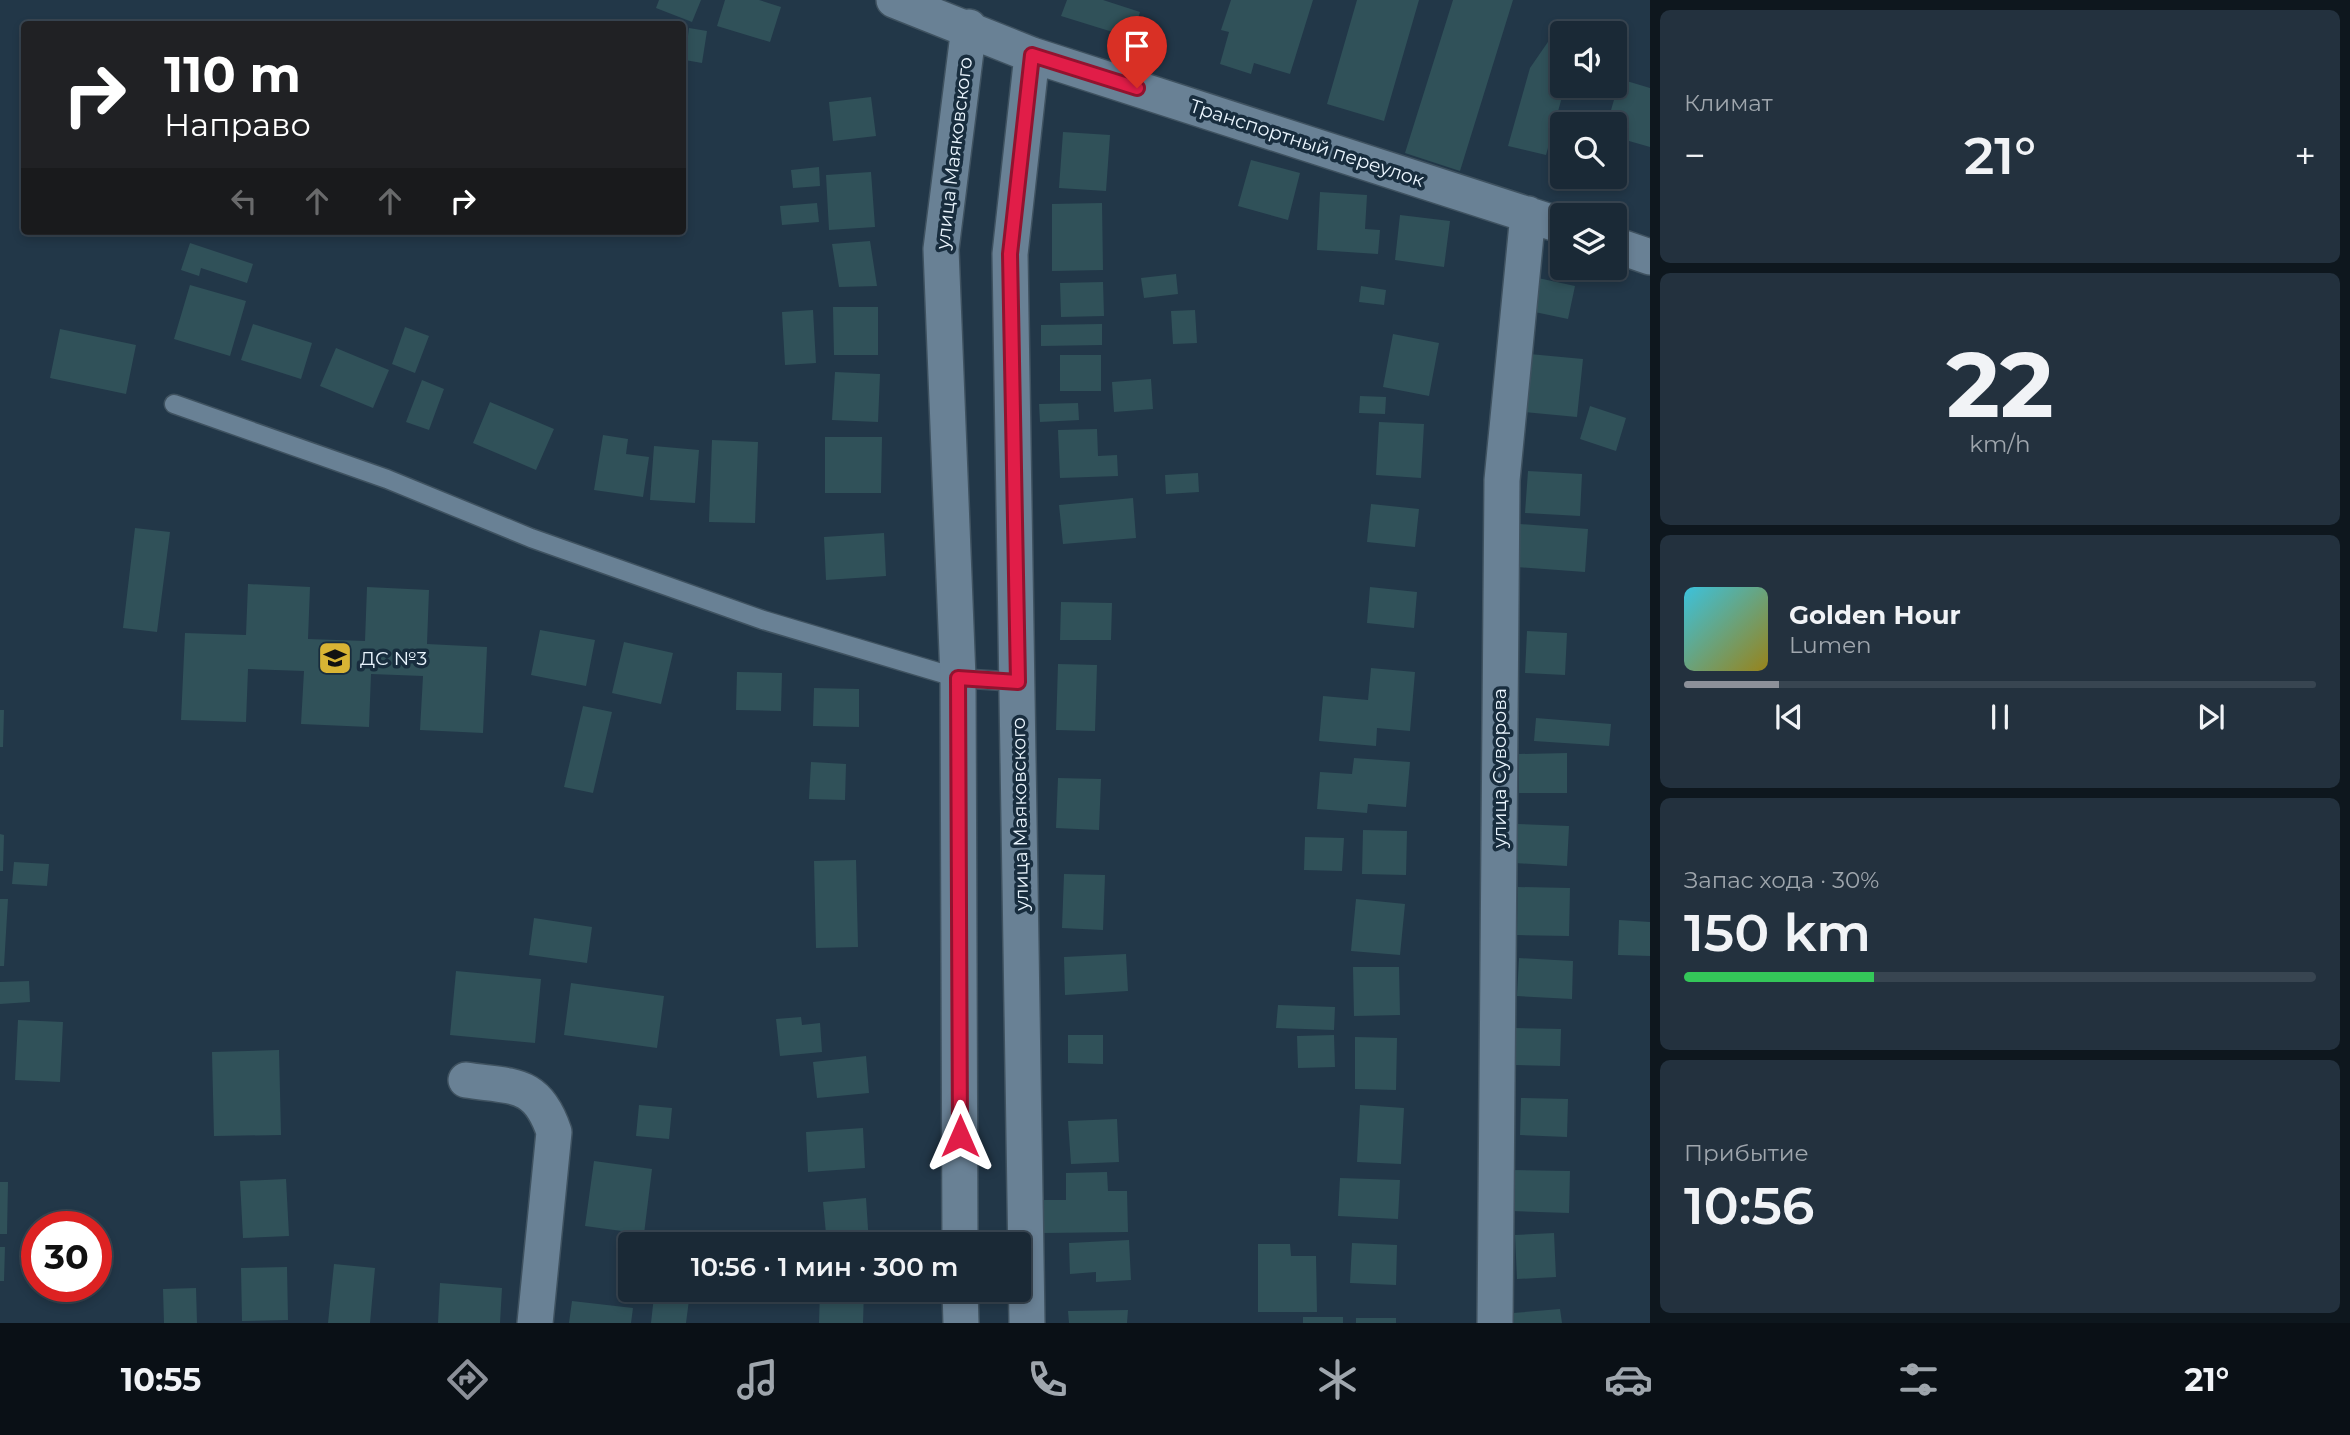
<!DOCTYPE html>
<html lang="ru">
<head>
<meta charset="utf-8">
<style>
  :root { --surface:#1a2936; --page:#23313e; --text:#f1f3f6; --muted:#9fa6ad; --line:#384551; --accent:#8c9099 }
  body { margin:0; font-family:Montserrat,sans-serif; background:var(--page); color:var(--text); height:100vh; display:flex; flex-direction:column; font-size:26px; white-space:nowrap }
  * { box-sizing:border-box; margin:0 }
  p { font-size:23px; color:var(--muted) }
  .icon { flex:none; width:38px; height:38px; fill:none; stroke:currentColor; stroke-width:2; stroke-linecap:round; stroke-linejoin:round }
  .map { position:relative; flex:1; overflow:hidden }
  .drawer { display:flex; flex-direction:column; gap:10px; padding:10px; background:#0e171e; width:700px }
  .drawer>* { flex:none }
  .top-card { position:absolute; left:21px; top:21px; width:665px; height:214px; border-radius:7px; box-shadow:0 4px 10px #0003,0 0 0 2px var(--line); background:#202124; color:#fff; overflow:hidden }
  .tools { position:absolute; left:1550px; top:21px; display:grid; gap:14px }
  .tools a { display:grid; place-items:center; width:77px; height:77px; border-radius:7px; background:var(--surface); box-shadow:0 4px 10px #0003,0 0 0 2px var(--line); font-size:35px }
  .speed { position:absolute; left:21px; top:1211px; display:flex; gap:14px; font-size:35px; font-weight:700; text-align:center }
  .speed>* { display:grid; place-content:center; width:91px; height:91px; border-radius:50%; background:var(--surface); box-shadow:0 4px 10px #0003,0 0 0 2px var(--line); line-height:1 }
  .speed .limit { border:10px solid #d22; background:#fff; color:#111 }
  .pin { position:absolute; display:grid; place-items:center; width:60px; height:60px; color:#fff; margin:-72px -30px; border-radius:50% 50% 50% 0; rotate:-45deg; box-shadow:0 0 7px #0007 }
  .pin .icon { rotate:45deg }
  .me { position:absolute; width:77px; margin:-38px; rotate:0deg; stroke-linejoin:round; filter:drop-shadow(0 0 5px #0008) }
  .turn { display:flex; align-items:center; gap:24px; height:147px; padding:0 28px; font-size:32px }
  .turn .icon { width:91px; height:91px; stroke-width:2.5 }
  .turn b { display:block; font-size:49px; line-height:60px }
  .lanes { display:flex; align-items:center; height:66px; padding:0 28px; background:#0003; justify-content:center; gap:35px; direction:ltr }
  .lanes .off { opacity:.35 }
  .big { font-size:52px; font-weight:600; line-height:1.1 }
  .drawer .tile { flex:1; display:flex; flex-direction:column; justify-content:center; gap:10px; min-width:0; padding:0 24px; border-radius:10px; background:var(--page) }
  .drawer .dial { align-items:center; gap:0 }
  .dial b { font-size:91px; line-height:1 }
  .song { display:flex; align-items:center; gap:21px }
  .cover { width:84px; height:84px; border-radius:10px; background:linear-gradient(135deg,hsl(190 70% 55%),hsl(50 70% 35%)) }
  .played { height:7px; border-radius:4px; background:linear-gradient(90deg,var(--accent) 15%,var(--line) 15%) }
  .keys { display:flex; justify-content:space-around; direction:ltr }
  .heat { display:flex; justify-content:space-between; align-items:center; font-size:38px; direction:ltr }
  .charge { height:10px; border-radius:5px; background:linear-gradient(90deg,#34c759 30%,var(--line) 0) }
  .trip { position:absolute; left:618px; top:1232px; width:413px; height:70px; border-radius:7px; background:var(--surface); box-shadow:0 4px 10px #0003,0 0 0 2px var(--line); font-weight:600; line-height:70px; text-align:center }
  .tabs { display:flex; height:112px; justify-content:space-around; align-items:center; background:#0a1016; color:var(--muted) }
  .tabs .icon { width:49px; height:49px }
  .tabs .active { color:var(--accent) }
  .tabs b { font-size:32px; color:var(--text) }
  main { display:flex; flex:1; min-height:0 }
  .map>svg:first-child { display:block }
  .building { fill:#305159 }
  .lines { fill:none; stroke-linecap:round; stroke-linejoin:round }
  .service-casing { stroke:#3f5260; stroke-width:21 }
  .minor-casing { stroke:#3f5260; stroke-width:38 }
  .service { stroke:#698195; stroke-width:18 }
  .minor { stroke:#698195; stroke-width:35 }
  .route-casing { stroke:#92132f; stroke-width:18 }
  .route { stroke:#e11d48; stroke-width:12 }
  .labels { text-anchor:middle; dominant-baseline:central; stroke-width:7; stroke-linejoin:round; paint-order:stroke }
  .street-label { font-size:19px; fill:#eaf5fe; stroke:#182d3e }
  .poi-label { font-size:19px; fill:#eaf5fe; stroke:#182d3e; text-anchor:start }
</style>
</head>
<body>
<main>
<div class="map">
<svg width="1650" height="1323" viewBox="0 0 1650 1323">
  <rect width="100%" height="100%" fill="#223748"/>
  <path class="building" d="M659,0H701L692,22L656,8Z
    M725,0H759L781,7L770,42L717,26Z
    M1067,0H1103L1140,12L1132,38L1061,16Z
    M1231,0H1313L1290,74L1254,63L1251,74L1220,64L1229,32L1221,30Z
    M1357,0H1419L1384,121L1327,104Z
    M1453,0H1513L1460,171L1405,153Z
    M1561,23L1576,33H1563L1565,86L1546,155L1508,146L1530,68Z
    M689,28L707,31L702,63L685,60Z
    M1620,79L1650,88V147L1615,137V124H1607Z
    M871,97L876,136L833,141L829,102Z
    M682,100H687L685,146H682Z
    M1063,132L1110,135L1106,191L1059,188Z
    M1251,160L1300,173L1288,220L1238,206Z
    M819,167L820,186L793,188L791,170Z
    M871,172L875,227L829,230L826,175Z
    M1320,192L1367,195L1365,229L1380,230L1378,254L1317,250Z
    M817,203L819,222L782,225L780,206Z
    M1102,203L1103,270L1052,271V204Z
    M1400,215L1450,221L1444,267L1395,260Z
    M870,241L877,286L839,287L832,244Z
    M190,243L253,264L247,283L201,268L199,276L181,270Z
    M1176,274L1178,294L1144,298L1141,278Z
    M1538,278L1575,286L1568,319L1530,311Z
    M1103,282L1104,316L1061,317L1060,283Z
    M190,285L246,301L230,356L174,339Z
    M1361,286L1386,290L1384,305L1359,302Z
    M833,307H878V355H834Z
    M813,310L816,363L785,365L782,312Z
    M1195,310L1197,343L1173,344L1171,311Z
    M253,324L312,343L301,379L241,360Z
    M1102,324V345L1041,346V325Z
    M405,327L429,336L415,373L392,364Z
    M60,329L136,345L126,394L50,378Z
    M1393,334L1439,343L1429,396L1383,387Z
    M336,348L389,370L373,408L320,386Z
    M1520,353L1583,359L1577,417L1514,411Z
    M1060,355H1101V391H1060Z
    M835,372L880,374L878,422L832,420Z
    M1151,379L1153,409L1114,412L1112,382Z
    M422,380L444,389L429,430L406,422Z
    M1360,396L1386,397L1385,414L1359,413Z
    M490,402L554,429L536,470L473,443Z
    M1078,403L1079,420L1040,422L1039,404Z
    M1590,406L1626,418L1616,451L1580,439Z
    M1379,422L1424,424L1421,478L1376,475Z
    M1097,429L1098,456L1117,455L1118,476L1060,478L1058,430Z
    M603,435L628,439L626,454L649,457L643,497L594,490Z
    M825,437H882L881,493H825Z
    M712,440L758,442L755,523L709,522Z
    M654,446L699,450L695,503L650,500Z
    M1528,471L1582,474L1580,516L1525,513Z
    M1198,473L1199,492L1166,494L1165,475Z
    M1133,498L1136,538L1063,544L1059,505Z
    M1371,504L1419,509L1415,547L1367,542Z
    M1520,524L1588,529L1585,572L1517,567Z
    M135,528L170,532L157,632L123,628Z
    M884,533L886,576L826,580L824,537Z
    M248,584L310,587L308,639L365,641L367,587L429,590L427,644L487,647L483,733L420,730L423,676L371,674L369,727L301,724L304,671L248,669L246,722L181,720L185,633L246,635Z
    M1370,587L1417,592L1414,628L1367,623Z
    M1061,602L1112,603L1111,640H1060Z
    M540,630L595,640L586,686L531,675Z
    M1527,631L1567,633L1565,675L1525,673Z
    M624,642L673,653L661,704L612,693Z
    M1058,664L1097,665L1095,731L1056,730Z
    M1371,668L1415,672L1410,731L1377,728L1376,746L1319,741L1323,696L1368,700Z
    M737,672L782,673L781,711L736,710Z
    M814,688L859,689V727L813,726Z
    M583,706L612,712L593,793L564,787Z
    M0,710H4L3,747H0Z
    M1536,718L1611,724L1609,746L1534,741Z
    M1567,753V793H1519V754Z
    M1354,758L1410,762L1406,807L1368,804L1367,813L1317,809L1320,772L1352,774Z
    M811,762L846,764L845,800L809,799Z
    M1058,778L1101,779L1099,830L1056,828Z
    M1517,824L1569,826L1567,866L1515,863Z
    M1363,830L1407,831L1406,875L1362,874Z
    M0,834L4,835L3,871H0Z
    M1305,837L1344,838L1342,871L1304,870Z
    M856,860L858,947L816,948L814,861Z
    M14,862L49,864L47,886L12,884Z
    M1064,874L1105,875L1103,930L1062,928Z
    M1518,887L1570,888L1569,936L1517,935Z
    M0,899H8L4,966H0Z
    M1356,899L1405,904L1400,955L1351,951Z
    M534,918L592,927L587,963L529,955Z
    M1619,920L1650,922V956L1618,955Z
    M1126,954L1128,991L1065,995L1064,957Z
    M1519,958L1573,961L1572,999L1517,996Z
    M1353,967H1399L1400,1015L1354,1016Z
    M456,971L541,979L535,1043L450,1035Z
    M29,981L30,1002L0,1004V982Z
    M571,983L664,996L657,1048L564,1035Z
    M1278,1005L1335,1007L1334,1030L1276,1028Z
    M801,1017L802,1025L820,1023L822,1052L780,1056L776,1019Z
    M18,1020L63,1022L60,1082L15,1080Z
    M1515,1028L1561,1029L1560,1066L1515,1065Z
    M1068,1035H1103V1064L1068,1063Z
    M1334,1035L1335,1067L1298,1068L1297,1036Z
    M1355,1037L1397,1038L1396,1090L1355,1089Z
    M279,1050L281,1135L214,1136L212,1052Z
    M866,1056L869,1093L817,1098L813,1062Z
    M1521,1098L1568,1099L1567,1137L1520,1135Z
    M639,1105L672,1108L669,1139L636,1136Z
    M1360,1105L1404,1108L1401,1164L1357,1162Z
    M1117,1119L1119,1162L1071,1164L1068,1121Z
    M863,1128L865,1168L808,1172L806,1132Z
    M594,1161L652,1169L644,1234L585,1226Z
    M1512,1170L1570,1171L1569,1213L1511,1211Z
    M1107,1172L1108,1191H1127L1128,1232L1043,1233L1042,1200H1066V1173Z
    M1340,1178L1400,1180L1398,1219L1338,1216Z
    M286,1179L289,1236L243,1238L240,1181Z
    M0,1182H8L7,1234H0Z
    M866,1198L869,1244H827L823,1202Z
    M1554,1233L1556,1277L1517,1279L1515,1235Z
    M1129,1240L1131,1280L1096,1282V1272L1070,1274L1069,1243Z
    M1352,1243L1397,1245L1396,1285L1350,1283Z
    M1258,1244H1290L1291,1256H1316L1317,1312H1258Z
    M0,1247H5L4,1281H0Z
    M334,1264L375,1268L370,1323H328Z
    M287,1267L288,1320L242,1321L241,1268Z
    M440,1283L502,1288L500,1323H438Z
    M196,1288L197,1323H164L163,1289Z
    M820,1290H864L863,1323H819Z
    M654,1296L689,1300L686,1323H651Z
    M572,1301L633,1308L631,1323H569Z
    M1560,1309L1562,1323H1514L1513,1313Z
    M1128,1310L1127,1323H1069L1068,1311Z
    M1303,1317H1343V1323H1303Z
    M1356,1318H1396V1323H1356Z"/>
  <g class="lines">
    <g class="service-casing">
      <path id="service" d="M174,404L387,479L531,538L763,620L958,678L1018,682"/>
    </g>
    <g class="minor-casing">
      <path id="minor" d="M894,0L1032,55L1563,226
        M1615,245L1650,257
        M466,1080C513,1087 537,1081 554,1132L535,1323
        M960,1244L958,678L941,249L969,27
        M960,1290L961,1323
        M1027,1323L1010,254L1032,55
        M1495,1323L1502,480L1528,214"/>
    </g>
    <use href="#service" class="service"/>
    <use href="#minor" class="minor"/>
  </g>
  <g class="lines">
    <g class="route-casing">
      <path id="route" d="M960,1136L958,678L1018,682L1010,254L1032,55L1137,88"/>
    </g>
    <use href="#route" class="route"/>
  </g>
  <defs>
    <g id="school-square" transform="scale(1.75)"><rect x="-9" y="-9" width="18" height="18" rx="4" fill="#d8b434" stroke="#182d3e"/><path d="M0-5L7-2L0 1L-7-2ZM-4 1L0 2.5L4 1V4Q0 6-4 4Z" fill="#111"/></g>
  </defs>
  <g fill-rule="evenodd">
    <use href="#school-square" x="335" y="658"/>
  </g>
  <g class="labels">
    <g class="street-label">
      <text transform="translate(1307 143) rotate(18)">Транспортный переулок</text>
      <text transform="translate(954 153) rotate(-83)">улица Маяковского</text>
      <text transform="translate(1499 768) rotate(-90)">улица Суворова</text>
      <text transform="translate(1020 814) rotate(-91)">улица Маяковского</text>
    </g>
    <g class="poi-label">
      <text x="360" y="658">ДС №3</text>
    </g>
  </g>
</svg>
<div class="tools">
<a><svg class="icon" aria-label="sound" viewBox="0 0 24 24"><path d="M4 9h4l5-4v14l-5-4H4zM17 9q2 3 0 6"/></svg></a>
<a><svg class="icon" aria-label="search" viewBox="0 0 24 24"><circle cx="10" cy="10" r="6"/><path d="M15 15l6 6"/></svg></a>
<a><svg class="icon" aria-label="layers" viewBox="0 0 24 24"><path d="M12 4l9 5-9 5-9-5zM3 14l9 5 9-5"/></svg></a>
</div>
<div class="speed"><div class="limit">30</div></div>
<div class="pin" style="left:1137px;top:88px;background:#d93025"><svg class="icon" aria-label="arrive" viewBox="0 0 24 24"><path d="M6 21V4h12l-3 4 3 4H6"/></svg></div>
<svg class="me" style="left:960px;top:1136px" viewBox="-20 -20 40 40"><path d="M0-17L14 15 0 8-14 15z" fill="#e11d48" stroke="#fff" stroke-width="4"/></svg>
<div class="trip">10:56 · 1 мин · 300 m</div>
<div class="top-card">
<div class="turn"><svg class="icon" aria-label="right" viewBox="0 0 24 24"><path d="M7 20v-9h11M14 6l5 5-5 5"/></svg><div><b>110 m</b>Направо</div></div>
<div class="lanes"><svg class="icon off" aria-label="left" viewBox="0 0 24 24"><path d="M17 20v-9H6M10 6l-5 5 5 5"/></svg><svg class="icon off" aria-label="ahead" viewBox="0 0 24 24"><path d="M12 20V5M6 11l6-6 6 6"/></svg><svg class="icon off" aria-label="ahead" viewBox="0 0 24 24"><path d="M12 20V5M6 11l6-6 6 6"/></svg><svg class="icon" aria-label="right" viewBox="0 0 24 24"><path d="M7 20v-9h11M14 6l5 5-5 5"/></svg></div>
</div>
</div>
<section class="drawer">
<div class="tile"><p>Климат</p>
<div class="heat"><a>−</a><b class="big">21°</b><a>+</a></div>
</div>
<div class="tile dial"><b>22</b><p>km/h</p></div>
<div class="tile">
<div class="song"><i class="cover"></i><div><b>Golden Hour</b><p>Lumen</p></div></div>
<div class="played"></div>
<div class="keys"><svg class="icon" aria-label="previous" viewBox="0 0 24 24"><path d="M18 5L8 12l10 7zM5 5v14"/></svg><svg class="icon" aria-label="pause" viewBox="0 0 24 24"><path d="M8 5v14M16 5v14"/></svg><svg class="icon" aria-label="next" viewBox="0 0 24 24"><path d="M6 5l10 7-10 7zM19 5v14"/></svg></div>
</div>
<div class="tile"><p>Запас хода · 30%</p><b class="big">150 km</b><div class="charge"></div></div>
<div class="tile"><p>Прибытие</p><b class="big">10:56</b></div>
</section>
</main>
<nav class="tabs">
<b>10:55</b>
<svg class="icon active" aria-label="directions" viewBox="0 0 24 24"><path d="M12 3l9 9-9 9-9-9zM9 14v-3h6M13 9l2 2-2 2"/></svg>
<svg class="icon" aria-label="music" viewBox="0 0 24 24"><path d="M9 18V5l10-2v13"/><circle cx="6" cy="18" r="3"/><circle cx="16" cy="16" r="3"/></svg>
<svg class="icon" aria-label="phone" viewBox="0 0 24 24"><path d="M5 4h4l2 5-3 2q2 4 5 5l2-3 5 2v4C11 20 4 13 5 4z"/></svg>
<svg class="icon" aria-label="climate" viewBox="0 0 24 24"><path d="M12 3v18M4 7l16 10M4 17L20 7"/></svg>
<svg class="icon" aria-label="car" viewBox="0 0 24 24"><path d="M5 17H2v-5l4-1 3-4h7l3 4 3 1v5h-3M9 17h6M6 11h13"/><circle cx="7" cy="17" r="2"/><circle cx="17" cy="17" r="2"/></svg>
<svg class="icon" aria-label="filters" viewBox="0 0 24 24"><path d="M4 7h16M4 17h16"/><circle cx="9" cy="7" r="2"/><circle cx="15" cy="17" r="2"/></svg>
<b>21°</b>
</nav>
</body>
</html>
